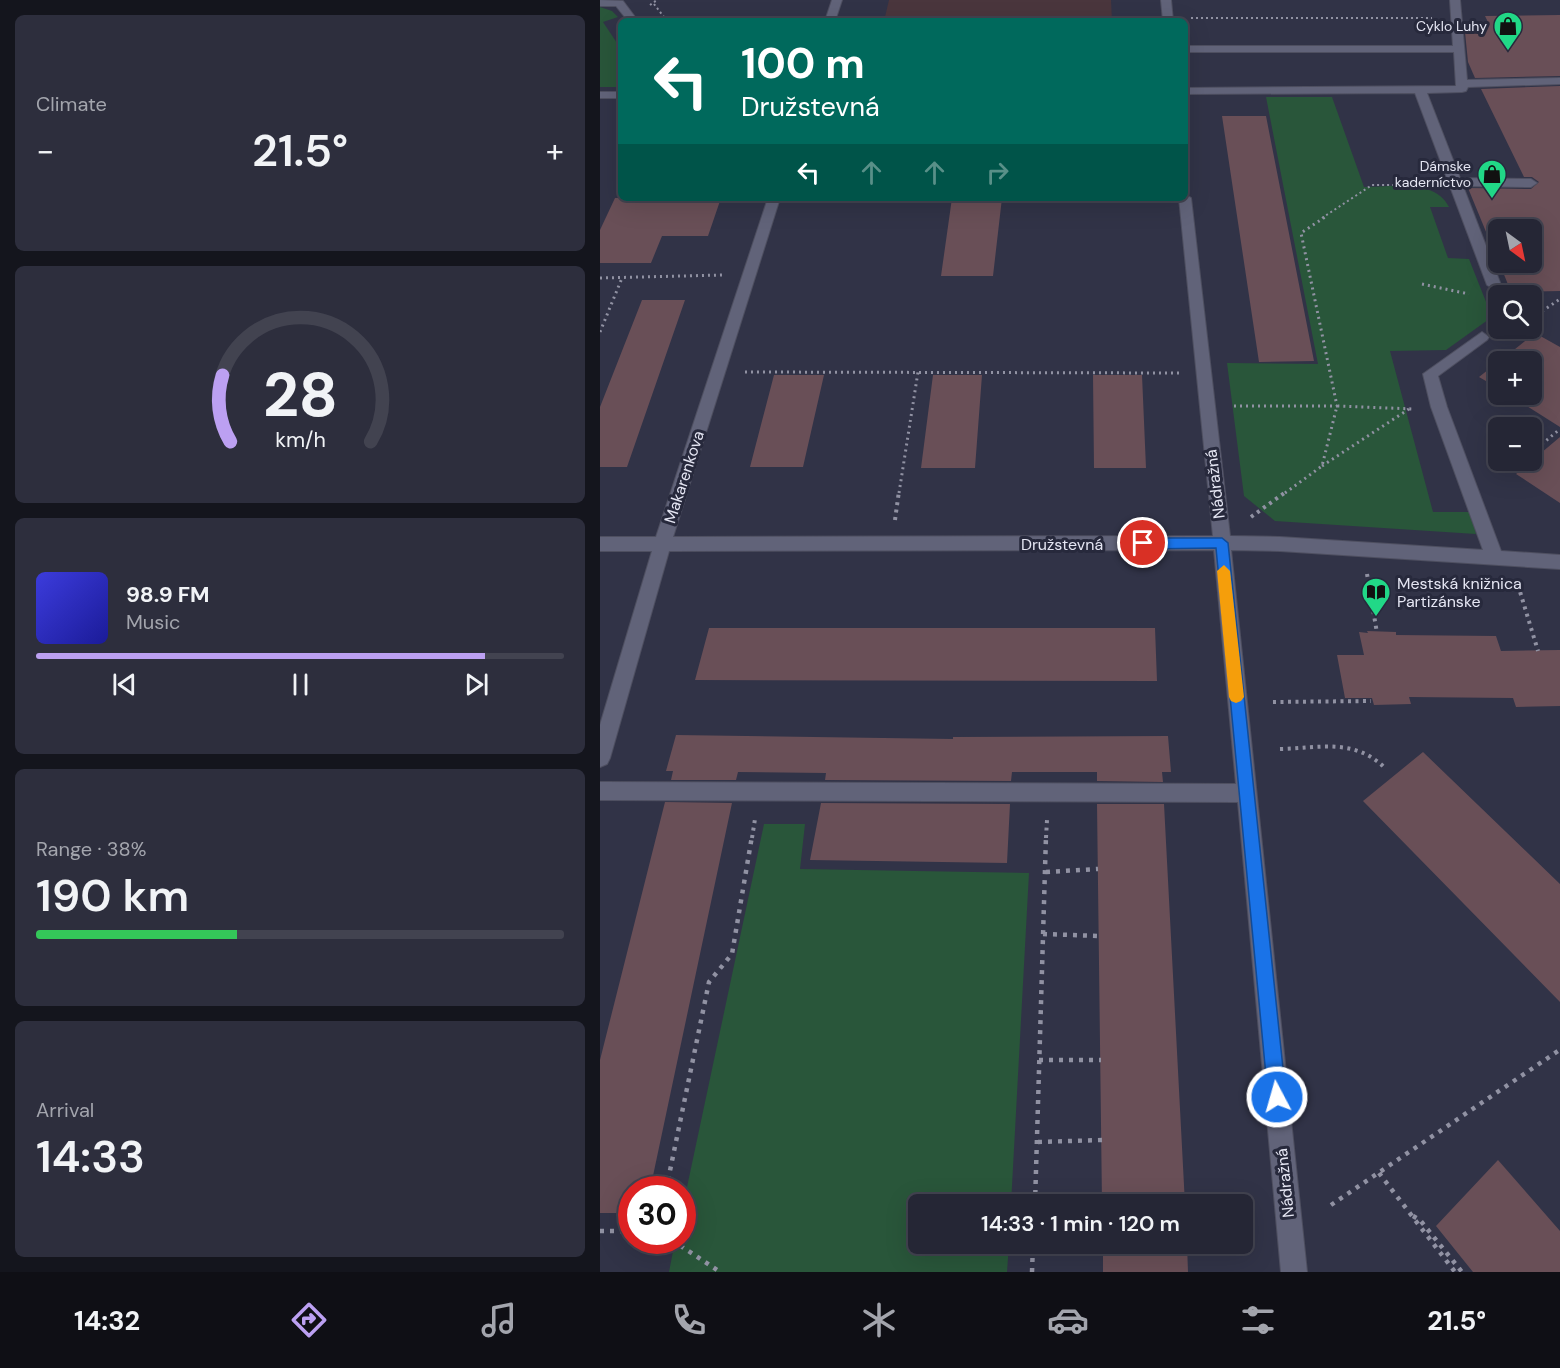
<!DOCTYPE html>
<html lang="en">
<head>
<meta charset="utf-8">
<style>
  :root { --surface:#252635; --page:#2d2e3d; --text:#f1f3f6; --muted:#a3a5ad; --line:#424350; --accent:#bca0f2 }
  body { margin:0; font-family:"DM Sans",sans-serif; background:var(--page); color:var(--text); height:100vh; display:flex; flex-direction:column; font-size:22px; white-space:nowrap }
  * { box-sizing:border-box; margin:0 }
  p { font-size:20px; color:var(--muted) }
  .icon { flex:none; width:33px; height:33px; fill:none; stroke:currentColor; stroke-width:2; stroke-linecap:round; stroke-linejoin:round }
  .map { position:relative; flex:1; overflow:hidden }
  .sheet { display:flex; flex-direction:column; gap:15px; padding:15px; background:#14151d; width:600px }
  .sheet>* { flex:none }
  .top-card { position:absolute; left:18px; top:18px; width:570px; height:183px; border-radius:9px; box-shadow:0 6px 24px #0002,0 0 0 2px var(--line); background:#00695c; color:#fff; overflow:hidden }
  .needle { width:39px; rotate:147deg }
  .tools { position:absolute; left:888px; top:219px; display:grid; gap:12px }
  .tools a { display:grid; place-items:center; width:54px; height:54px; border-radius:9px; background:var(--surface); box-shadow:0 6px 24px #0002,0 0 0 2px var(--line); font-size:30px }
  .speed { position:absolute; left:18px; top:1176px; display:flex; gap:12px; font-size:30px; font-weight:700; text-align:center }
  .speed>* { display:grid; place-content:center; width:78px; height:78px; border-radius:50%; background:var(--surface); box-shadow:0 6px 24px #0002,0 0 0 2px var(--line); line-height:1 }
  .speed .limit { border:9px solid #d22; background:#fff; color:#111 }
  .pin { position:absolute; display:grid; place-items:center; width:51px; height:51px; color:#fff; margin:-26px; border:3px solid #fff; border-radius:50%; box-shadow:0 2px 6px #0007 }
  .me { position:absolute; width:66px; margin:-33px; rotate:354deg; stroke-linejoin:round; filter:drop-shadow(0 0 4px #0008) }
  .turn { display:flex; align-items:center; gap:21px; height:126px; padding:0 24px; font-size:27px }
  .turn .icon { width:78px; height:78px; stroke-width:2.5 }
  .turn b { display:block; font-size:42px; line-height:51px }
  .lanes { display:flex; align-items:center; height:57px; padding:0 24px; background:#0003; justify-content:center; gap:30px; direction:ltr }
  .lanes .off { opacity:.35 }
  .big { font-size:45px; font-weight:600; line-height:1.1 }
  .sheet .card { flex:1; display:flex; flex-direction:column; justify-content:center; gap:9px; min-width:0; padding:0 21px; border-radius:9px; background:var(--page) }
  .sheet .dial { align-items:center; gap:0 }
  .dial svg { height:156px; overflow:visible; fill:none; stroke:var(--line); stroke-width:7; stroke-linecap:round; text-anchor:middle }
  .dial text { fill:var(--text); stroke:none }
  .song { display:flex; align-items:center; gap:18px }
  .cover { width:72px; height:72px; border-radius:9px; background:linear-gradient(135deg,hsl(240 70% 55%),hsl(240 70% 35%)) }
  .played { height:6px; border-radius:3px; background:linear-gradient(90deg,var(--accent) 85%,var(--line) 85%) }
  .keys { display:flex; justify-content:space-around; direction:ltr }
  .heat { display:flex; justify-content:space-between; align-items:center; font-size:33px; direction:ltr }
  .charge { height:9px; border-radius:4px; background:linear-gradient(90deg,#34c759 38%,var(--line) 0) }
  .trip { position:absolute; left:308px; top:1194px; width:345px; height:60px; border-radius:9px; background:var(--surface); box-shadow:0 6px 24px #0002,0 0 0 2px var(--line); font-weight:600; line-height:60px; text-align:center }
  .tab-bar { display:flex; height:96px; justify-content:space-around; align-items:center; background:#0f0f15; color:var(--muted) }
  .tab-bar .icon { width:42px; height:42px }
  .tab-bar .on { color:var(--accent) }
  .tab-bar b { font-size:27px; color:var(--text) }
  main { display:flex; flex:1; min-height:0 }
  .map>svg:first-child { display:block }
  .education { fill:#4a363d }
  .green { fill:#29563a }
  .building { fill:#694f57 }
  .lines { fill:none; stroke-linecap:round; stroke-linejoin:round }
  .minor-casing { stroke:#4e4f60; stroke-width:2 }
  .path-far3 { stroke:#9192a3; stroke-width:2; stroke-dasharray:2 3; stroke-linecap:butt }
  .path-far2 { stroke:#9192a3; stroke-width:3; stroke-dasharray:2 4; stroke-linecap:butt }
  .path-far1 { stroke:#9192a3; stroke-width:4; stroke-dasharray:3 4.5; stroke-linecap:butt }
  .path { stroke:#9192a3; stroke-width:4.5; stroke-dasharray:4 6; stroke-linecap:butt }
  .minor { fill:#616379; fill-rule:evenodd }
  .route { fill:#1a73e8; stroke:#114b97; stroke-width:1.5 }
  .slow { fill:#f59e0b }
  .labels { text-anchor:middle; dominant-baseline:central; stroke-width:6; stroke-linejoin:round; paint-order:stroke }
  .far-poi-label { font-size:14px; fill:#e5e6f3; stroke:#27293c; text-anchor:end }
  .street-label { font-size:16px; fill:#e5e6f3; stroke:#27293c }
  .poi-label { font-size:16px; fill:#e5e6f3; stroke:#27293c; text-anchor:start }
</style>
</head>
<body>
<main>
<section class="sheet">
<div class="card"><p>Climate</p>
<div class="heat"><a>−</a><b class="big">21.5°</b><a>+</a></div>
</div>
<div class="card dial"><svg viewBox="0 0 100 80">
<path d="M14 69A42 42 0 1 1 86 69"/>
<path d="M14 69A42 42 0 0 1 10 35" stroke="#bca0f2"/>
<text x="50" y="56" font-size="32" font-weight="700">28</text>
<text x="50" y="72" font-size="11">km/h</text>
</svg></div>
<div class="card">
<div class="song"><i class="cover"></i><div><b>98.9 FM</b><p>Music</p></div></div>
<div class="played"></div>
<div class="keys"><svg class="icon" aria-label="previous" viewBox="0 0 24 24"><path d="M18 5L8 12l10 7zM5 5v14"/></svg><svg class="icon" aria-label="pause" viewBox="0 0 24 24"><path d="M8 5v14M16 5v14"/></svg><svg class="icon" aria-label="next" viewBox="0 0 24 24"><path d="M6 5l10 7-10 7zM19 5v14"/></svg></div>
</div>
<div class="card"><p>Range · 38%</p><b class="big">190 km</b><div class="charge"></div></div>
<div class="card"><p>Arrival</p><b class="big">14:33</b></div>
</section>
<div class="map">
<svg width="960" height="1272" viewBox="0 0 960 1272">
  <rect width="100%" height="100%" fill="#313347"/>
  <path class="education" d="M289,0H511L512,21H284Z"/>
  <path class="green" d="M0,7L12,11L18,17L3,22L21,49V87H0Z
    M666,97H732L764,187C790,187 835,178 849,207H830L848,258L869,259L892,317L846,350L790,351L833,512H871L876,534L675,521L644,496L627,363L718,364Z
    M164,824H205L200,869L429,873L411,1204H318V1244H409L407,1272H69L75,1241L82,1240L83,1206Z"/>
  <path class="building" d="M960,15V76L875,78L868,62L864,22H888L885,16Z
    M960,86V291L911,292L899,262H932V230H898V261L868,188L931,189L939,182L932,177H924L881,89Z
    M622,116H666L714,361L659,362Z
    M15,198H121L108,236H62L51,263H0V230Z
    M352,198H402L393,276H341Z
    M42,300H85L27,467H0V407Z
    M935,333L960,347V427L908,394H932V362H899Z
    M898,362V388L879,377Z
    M174,375H224L203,467H150Z
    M333,375H382L375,468H321Z
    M493,375H542L546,468H494Z
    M960,437V503L916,474Z
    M109,628H555L557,681L95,680Z
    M767,631L796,632V635L896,636L901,651L960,650V706L916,707L913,698L809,697L811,704L774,705L772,698H745L737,655H764L759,632L768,633Z
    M76,735L353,739V737L568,736L571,772H562L563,782L497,781V772H412L411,781L225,780L226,773L138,772L136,780H71L73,771H66Z
    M823,752L960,884V1002L763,801Z
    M65,802L132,803L50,1190H32V1213H0V1060Z
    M221,803L410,804L407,863L210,860Z
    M497,804H564L585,1204H502Z
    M898,1160L960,1231V1272H873L836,1226Z
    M503,1244H587L588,1272H503Z"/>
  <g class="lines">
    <g class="minor-casing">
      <path id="minor" d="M0,0L23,1L38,21H28L16,6H0Z
        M232,0H242L235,21H225Z
        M561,0H571L573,21H563Z
        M850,0H860L867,80L960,78V84L868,87L866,91L862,92L827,93L860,178L931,179L937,183L931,187L863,186L901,285L894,289L887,285L815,93L585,94V88L856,86L854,52H585V46H853Z
        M0,92H21V98H0Z
        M585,194L591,198L630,536L680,537L883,550L831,407L823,374L882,332L889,337L887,340L838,376L847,407L901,551L960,555V569L680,551L631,550L707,1272H681L638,802L0,800V782L636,784L614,550L69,551L10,758L7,764L0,767V725L52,551H0V537H56L168,198H180L73,537L613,536L579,198H585Z"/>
    </g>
    <path class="path-far3" d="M54,4L67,21
      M50,5L57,0
      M591,18H832
      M722,218L772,185H832"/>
    <path class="path-far2" d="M0,278L122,275
      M822,284L869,294
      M932,318L960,299
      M0,332L22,278
      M905,335L915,328
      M145,372L579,373
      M634,406H737L701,233L725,217
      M932,437L942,444L960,429
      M722,466L809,409
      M299,493L318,372
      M685,493L722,466L737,406L814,409"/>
    <path class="path-far1" d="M651,517L687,491
      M295,520L299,491
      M767,574L777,633
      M918,585L938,651
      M673,702L771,701
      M680,749C720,748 753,738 784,767
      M152,838L155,819
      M446,838L447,820"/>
    <path class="path" d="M446,872L498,869
      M443,934L499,936
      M439,1060H501
      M438,1142L502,1140
      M779,1173L855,1272
      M66,1190L109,982L132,954L152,836
      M435,1204L446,836
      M731,1205L958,1051L960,1053
      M813,1216L820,1220L862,1272
      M0,1231H32
      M72,1240L120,1272
      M432,1272L433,1244"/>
    <use href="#minor" class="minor"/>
  </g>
  <path class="route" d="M543,538H622L628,543L686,1097L683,1103L677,1106L670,1103L668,1097L616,548L543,549L536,543Z"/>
  <path class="slow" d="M624,565L630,571L644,697L641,701L636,703L631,701L629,697L617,571Z"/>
  <defs>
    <g id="shop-pin" transform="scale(1.5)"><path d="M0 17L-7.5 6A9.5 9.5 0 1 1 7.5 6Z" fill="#21d887" stroke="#27293c"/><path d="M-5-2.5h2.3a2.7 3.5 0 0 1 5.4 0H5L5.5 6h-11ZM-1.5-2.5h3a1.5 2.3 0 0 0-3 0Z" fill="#111"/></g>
    <g id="library-pin" transform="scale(1.5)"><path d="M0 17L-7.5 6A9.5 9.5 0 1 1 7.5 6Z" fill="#21d887" stroke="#27293c"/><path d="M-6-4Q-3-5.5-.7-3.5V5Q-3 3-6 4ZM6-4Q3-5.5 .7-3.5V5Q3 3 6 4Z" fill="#111"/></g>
  </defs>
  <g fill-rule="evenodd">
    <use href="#shop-pin" x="908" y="26"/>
    <use href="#shop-pin" x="892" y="174"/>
    <use href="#library-pin" x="776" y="592"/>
  </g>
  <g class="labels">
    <g class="far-poi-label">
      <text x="887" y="26">Cyklo Luhy</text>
      <text x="871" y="166">Dámske<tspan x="871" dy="16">kaderníctvo</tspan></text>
    </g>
    <g class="street-label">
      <text transform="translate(84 477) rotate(-72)">Makarenkova</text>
      <text transform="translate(615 484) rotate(-97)">Nádražná</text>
      <text x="462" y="544">Družstevná</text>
      <text transform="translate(685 1183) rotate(-96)">Nádražná</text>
    </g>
    <g class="poi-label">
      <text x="797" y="583">Mestská knižnica<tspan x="797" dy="18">Partizánske</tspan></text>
    </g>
  </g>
</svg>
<div class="tools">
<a><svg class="needle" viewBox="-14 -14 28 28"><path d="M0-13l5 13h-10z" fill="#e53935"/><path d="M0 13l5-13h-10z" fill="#a3a5ad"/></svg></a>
<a><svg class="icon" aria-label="search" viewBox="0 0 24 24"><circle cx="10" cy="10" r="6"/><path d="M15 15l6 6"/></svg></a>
<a>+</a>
<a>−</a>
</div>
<div class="speed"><div class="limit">30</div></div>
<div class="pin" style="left:543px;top:543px;background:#d93025"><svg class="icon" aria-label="arrive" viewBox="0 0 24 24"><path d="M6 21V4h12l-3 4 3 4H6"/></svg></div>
<svg class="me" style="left:677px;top:1097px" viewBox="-20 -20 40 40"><circle r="17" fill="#1a73e8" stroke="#fff" stroke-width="3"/><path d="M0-11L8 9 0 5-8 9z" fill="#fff"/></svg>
<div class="trip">14:33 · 1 min · 120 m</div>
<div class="top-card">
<div class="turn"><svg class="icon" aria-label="left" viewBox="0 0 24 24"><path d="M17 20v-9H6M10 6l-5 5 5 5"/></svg><div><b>100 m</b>Družstevná</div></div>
<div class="lanes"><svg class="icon" aria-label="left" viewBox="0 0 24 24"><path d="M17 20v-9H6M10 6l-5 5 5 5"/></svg><svg class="icon off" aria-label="ahead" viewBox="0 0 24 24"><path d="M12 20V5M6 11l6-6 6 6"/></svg><svg class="icon off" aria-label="ahead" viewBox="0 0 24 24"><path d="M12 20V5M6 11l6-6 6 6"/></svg><svg class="icon off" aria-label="right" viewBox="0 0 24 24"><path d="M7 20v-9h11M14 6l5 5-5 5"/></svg></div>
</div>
</div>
</main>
<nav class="tab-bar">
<b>14:32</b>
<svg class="icon on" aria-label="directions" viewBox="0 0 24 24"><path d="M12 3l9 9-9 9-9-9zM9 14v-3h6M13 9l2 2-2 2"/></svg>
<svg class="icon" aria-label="music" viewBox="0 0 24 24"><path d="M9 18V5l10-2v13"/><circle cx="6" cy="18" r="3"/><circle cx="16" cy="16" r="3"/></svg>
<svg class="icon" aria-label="phone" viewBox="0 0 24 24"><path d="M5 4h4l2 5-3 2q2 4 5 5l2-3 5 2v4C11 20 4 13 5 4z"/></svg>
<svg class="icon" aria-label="climate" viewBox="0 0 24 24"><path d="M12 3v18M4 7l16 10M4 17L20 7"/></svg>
<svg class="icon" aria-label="car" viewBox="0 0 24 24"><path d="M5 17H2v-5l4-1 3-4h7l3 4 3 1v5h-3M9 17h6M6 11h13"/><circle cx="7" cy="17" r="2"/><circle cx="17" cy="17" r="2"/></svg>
<svg class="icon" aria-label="filters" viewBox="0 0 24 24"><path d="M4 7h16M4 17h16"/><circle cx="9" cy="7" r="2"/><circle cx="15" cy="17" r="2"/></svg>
<b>21.5°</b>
</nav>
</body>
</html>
